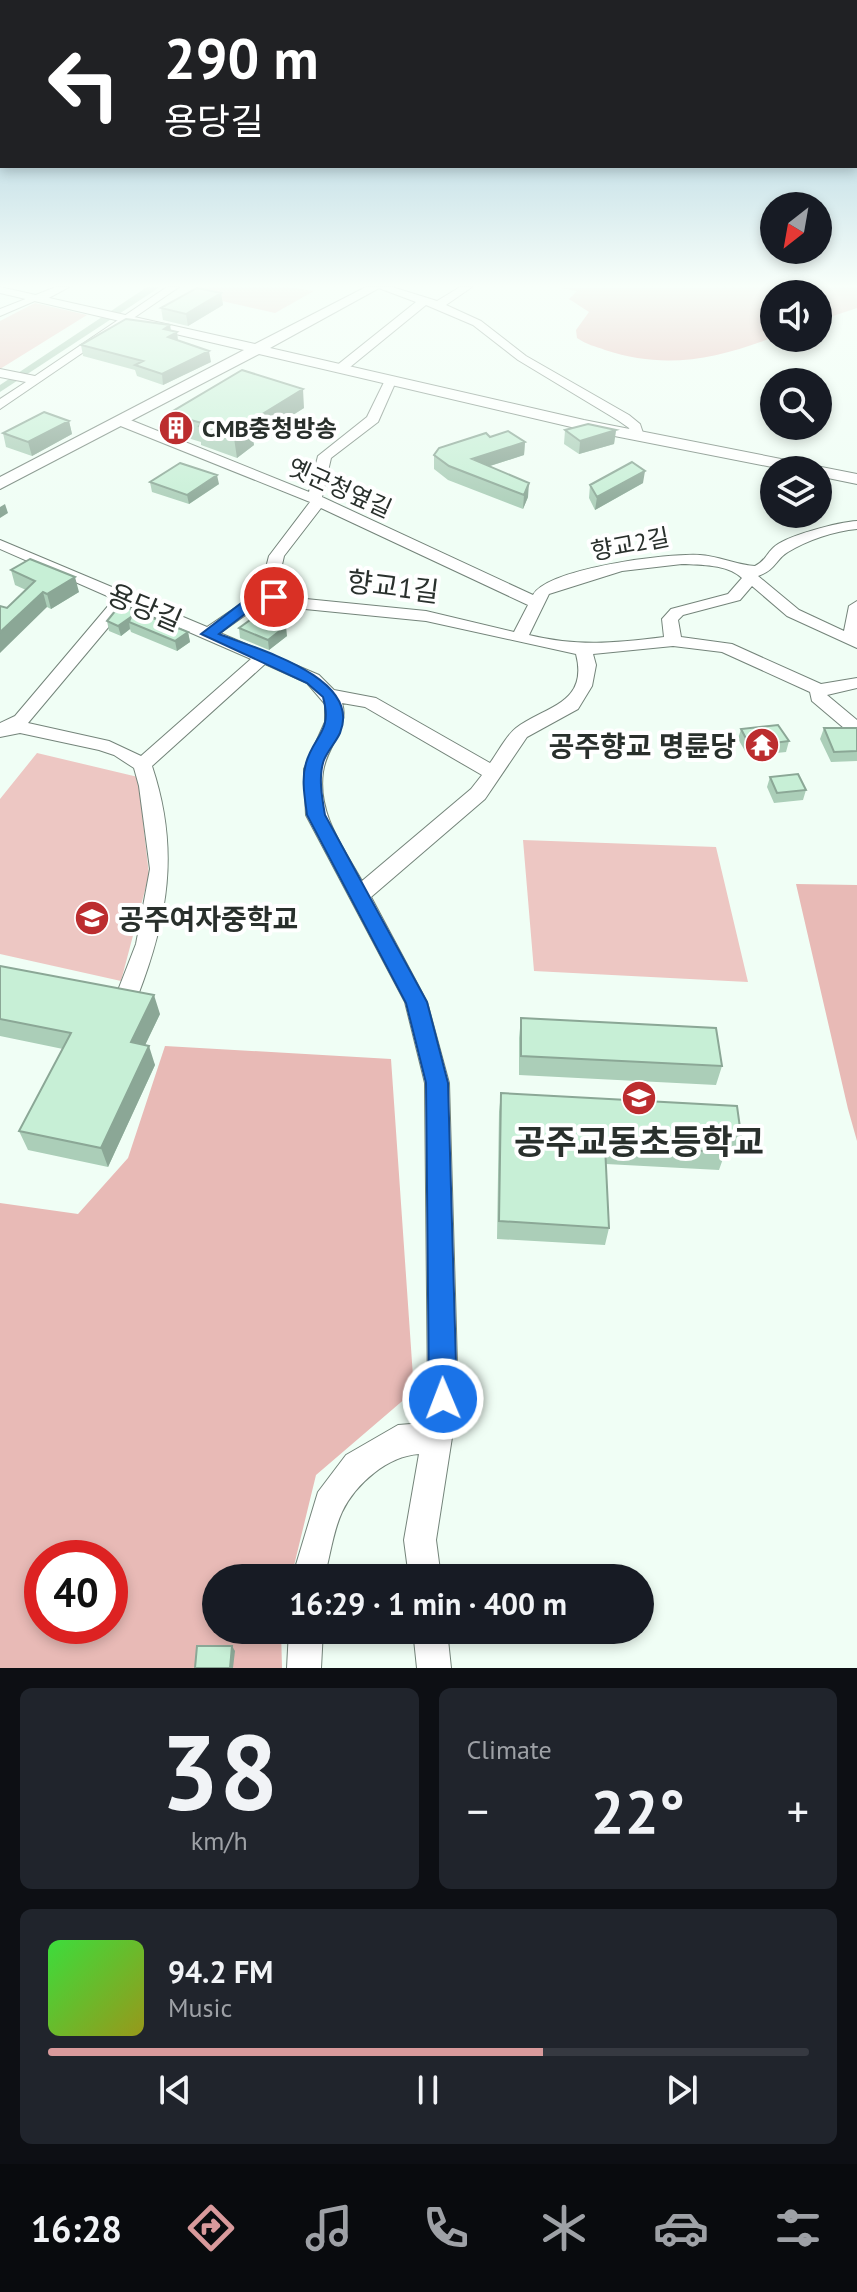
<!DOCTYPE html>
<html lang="en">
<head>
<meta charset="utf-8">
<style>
  :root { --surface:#171b24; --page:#20242c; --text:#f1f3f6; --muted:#9ea1a6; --line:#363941; --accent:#d99a9c }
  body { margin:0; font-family:"PT Sans","Noto Sans KR",sans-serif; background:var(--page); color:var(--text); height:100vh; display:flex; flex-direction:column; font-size:30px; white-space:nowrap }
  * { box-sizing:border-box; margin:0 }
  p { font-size:26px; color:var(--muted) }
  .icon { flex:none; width:44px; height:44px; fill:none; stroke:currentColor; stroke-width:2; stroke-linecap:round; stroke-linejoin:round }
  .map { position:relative; height:1668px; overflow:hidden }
  .panel { display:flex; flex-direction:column; gap:20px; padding:20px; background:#0d0f14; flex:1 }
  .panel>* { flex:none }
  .hud { position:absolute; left:0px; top:0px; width:858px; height:168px; box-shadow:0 4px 12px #0003; background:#202124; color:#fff; overflow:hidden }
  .needle { width:52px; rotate:211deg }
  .fabs { position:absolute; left:760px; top:192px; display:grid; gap:16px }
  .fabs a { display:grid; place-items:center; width:72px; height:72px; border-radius:50%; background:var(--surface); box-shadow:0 4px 12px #0003; font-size:40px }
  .speed { position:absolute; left:24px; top:1540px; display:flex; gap:16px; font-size:40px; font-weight:700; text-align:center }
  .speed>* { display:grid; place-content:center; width:104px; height:104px; border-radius:50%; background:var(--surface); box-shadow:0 4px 12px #0003; line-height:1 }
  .speed .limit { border:12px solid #d22; background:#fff; color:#111 }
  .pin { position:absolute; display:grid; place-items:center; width:68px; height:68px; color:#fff; margin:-34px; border:4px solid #fff; border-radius:50%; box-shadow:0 2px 8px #0007 }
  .me { position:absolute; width:88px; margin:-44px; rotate:359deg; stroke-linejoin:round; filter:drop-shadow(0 0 6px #0008) }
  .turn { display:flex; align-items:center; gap:28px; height:168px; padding:0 32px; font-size:36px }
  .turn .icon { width:104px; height:104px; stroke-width:2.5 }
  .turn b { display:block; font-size:56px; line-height:68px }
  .big { font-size:60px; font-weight:800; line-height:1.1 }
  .panel .card { flex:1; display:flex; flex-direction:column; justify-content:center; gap:12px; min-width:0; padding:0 28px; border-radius:12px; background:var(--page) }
  .panel .dial { align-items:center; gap:0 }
  .dial b { font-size:104px; line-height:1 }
  .song { display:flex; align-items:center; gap:24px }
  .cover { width:96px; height:96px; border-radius:12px; background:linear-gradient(135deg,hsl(120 70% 55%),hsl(60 70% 35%)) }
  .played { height:8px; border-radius:4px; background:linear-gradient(90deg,var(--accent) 65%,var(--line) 65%) }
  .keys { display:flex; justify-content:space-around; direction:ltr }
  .heat { display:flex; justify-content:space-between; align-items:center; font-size:44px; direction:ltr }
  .panel .tiles { flex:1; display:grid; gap:20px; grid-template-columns:1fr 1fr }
  .card:last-child { grid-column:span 2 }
  .trip { position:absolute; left:202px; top:1564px; width:452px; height:80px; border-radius:40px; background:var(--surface); box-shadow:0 4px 12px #0003; font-weight:800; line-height:80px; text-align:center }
  .tabs { display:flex; height:128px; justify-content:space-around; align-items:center; background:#090b0e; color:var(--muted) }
  .tabs .icon { width:56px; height:56px }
  .tabs .on { color:var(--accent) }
  .tabs b { font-size:36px; color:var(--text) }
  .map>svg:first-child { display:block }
  .green { fill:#edc7c3 }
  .forest { fill:#e8bab6; fill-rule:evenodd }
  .water { fill:#a1c7af }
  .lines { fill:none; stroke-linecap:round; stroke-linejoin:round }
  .minor-casing { stroke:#74847a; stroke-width:2 }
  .major-casing { stroke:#74847a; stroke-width:2 }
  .minor { fill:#fff; fill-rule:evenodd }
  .major { fill:#fff; fill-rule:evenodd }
  .wall { fill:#abceb8 }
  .shaded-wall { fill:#8ba796 }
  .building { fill:#c7efd6; stroke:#8ba796; stroke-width:2 }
  .route { fill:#1a73e8; stroke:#114b97; stroke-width:2 }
  .labels { text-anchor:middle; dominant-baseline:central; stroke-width:8; stroke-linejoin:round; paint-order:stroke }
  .far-poi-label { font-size:24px; font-weight:bold; fill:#29302c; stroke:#fff; text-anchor:start }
  .far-street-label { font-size:24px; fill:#29302c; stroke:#fff }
  .street-label { font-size:28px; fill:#29302c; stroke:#fff }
  .poi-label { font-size:28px; font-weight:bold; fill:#29302c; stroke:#fff; text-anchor:end }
  .near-poi-label { font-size:34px; font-weight:bold; fill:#29302c; stroke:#fff }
</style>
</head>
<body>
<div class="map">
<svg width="857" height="1668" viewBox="0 0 857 1668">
  <rect width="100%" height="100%" fill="#f0fef5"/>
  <path class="green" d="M195,287H289L314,291L275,313L187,293Z
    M35,303L87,315L0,369V321Z
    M37,753L138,777L149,875L121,981L0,954V799Z
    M523,840L716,847L748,982L534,971Z"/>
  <path class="forest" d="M857,287V308L818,321V294H774V337C715,359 666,370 605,350C595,346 587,345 577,338L576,330L589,312L569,299L577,291L561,288Z
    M796,884L857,885V1141L848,1109Z
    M165,1046L391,1059L414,1391L316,1475L291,1578H216V1630H281L282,1668H0V1203L78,1214L128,1158ZM42,1558H110V1626H42Z"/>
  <path class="water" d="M147,287H160L0,392V385Z"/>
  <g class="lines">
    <g class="minor-casing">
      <path id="minor" d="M56,287H69L45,300H37L0,316V309Z
        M167,287H179L0,409V399L26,382L0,377V369L35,376Z
        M376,287H392L437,301L460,287H472L446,305L481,321L526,356L629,415L640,424L644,436L632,439L629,428L619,421L518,360L473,325L426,305L344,372H336V366L416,302Z
        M387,376L397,379L378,422L331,458L322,497L533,595C548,568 669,553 700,555C719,556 736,565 755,566C765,561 765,556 773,548C784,536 839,522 857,521V529C835,531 807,540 788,552C776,559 776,570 758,576L799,610L844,631L849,606L857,601V648L787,616L752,586L740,600L683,615L678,620L681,637L732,644L821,684L857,678V688L827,695L857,720V736L851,734L812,701L810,692L722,652L673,646L593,654L596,665L592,686L578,709L527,737L485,799L371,897L427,1002L449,1083L458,1399L436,1540L441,1578H409L404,1540L419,1454C388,1456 356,1483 342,1512C333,1531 330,1557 324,1578H292L318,1492L346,1455L398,1425L424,1423L428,1399L425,1083L405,1002L306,815L304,769L325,722V704L307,683L265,664L152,766C180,850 168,918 137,998L134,1005L126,1007L118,1005L115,998L136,944L150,869L139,786L134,768L114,755L99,750L20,733L0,737V723L15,716L114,599L0,549V540L207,627L260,591L269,556L310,502L118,425V419H128L309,492L318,456L367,417ZM321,508L528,605L514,632L426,611L306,599L276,591L284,556ZM682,564C701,565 727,564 742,578L728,594L671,609L662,619L664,637C615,643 578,647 529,635L549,594L622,571ZM268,599L305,609L426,621L576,654C589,704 545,706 516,728C506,736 498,752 490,763L376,698L334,690L319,675L220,633ZM127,605L251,659L141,756L109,741L28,723ZM342,703L365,707L482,775L471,789L362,881C343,847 317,813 323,772C326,747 350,727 342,703Z
        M289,1630H323L321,1668H287Z
        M413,1630H447L451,1668H417Z"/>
    </g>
    <g class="major-casing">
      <path id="major" d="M0,287L255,344L366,287H381L270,348L584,420L857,474V484L818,476V470H787L584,430L259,354L0,489V477L244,350L0,293Z"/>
    </g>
    <use href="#minor" class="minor"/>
    <use href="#major" class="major"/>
  </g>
  <path class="wall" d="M221,293L223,305L188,326L163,320L161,308Z
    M170,325L171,330L177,332L178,340L211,362L163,385L137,376L135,370L83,356L81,345Z
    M304,408L253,440L254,445L237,458L201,445V442L171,433L168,414Z
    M69,421L72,434L32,456L6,447L3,433Z
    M565,430H616L614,444L579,454L564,444Z
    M490,437L525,442L524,455L490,466L528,497L523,509L448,480L434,469V455Z
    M150,482L219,484L189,504L152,492Z
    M643,483L595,510L589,498L590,485Z
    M11,570L79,592L51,609L47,607L7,608L26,590L15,585Z
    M120,605L188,632L190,642L177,651L131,632L130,629L121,636L109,631L107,621Z
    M239,628L287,636L269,650L240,638Z
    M824,728H857V761L831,762L820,739Z
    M741,729L789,741L786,752L748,756L738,739Z
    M770,777L806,790L803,800L774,803L767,787Z
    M0,966L160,1014L145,1045L155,1065L108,1167L28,1150L19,1131L63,1049L0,1036Z
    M521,1018L722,1066L716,1085L519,1075V1038Z
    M501,1093L741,1135L734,1153H725L719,1170L606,1164L609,1228L605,1245L497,1239L499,1112Z"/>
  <path class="shaded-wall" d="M221,293L223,305L188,326L186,314Z
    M170,325L171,335L177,332L178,343L169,348L164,329Z
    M209,351L211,362L163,385L162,374Z
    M303,389L304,408L253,440L254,445L237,458L234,438L246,424Z
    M69,421L72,434L32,456L28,442Z
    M616,430L614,444L579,454L580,441Z
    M525,442L524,455L471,472L472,459Z
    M645,471L643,483L595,510L597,497Z
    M217,475L219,484L189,504L187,495Z
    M529,483L528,497L523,509L524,495Z
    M5,504L8,513L0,518V507Z
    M75,577L79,592L51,609L47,594Z
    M43,592L47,607L0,653V632Z
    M131,617L129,622L130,629L121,636L118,626Z
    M286,626L287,636L269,650L268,640Z
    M188,632L190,642L177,651L175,641Z
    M154,995L160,1014L137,1062L131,1042Z
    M149,1046L155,1065L108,1167L101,1148Z
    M232,1646L235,1651L233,1668H230Z"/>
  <path class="building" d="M197,288L221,293L186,314L161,308Z
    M126,319L170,325L164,329L177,332L168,337L209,351L162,374L135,365L143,361L81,345Z
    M242,370L303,389L246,424L252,425L234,438L199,426L202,423L168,414Z
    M44,412L69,421L28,442L3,433Z
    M588,424L616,430L580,441L565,430Z
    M508,431L525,442L472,459L529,483L524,495L449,466L434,455L439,448L486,433L490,437Z
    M632,462L645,471L597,497L590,485Z
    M180,463L217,475L187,495L150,482Z
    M30,559L75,577L47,594L43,592L0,632V606L7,608L35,581L11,570Z
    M120,605L188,632L175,641L129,622L131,617L118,626L107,621Z
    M257,615L286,626L268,640L239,628Z
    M778,725L789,741L750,746L741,729Z
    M824,728H857V751L834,752Z
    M798,774L806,790L777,793L770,777Z
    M0,966L154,995L131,1042L149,1046L101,1148L19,1131L71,1033L0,1019Z
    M521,1018L716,1028L722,1066L521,1056Z
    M501,1093L737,1106L741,1135L723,1134L725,1152L605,1146L609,1228L499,1221Z
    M197,1646H232L230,1668H195Z"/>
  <linearGradient id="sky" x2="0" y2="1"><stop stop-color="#8bbcd1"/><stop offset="0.55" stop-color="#f8fffa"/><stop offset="1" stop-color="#f8fffa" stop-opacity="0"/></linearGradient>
  <rect width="857" height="520" fill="url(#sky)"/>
  <path class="route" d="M253,594L274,592L281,597L262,601L219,634C256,649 363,677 340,733C336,742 328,750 324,760C318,776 322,798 325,815L427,1002L448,1083L457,1399L453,1409L443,1413L433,1409L429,1399L426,1083L406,1003L307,815C305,798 301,780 306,763C314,735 333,732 323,697L307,683L201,634Z"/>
  <defs>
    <g id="building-disc" transform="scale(1.8)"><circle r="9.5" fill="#bc2d2f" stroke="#fff"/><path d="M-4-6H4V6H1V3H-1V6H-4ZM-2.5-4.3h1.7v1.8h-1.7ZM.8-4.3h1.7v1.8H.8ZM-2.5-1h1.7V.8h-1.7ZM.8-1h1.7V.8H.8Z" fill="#fff"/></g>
    <g id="temple-disc" transform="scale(1.8)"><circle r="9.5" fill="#bc2d2f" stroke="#fff"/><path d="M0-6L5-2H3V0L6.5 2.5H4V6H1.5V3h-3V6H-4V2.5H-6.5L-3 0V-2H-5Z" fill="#fff"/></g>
    <g id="school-disc" transform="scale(1.8)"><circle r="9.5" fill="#bc2d2f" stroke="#fff"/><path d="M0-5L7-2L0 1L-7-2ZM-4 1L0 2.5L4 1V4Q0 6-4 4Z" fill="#fff"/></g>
  </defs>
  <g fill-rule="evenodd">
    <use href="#building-disc" x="176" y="428"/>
    <use href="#temple-disc" x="762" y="745"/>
    <use href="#school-disc" x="92" y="918"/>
    <use href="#school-disc" x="639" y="1098"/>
  </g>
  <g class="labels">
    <g class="far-poi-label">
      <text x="202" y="428">CMB충청방송</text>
    </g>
    <g class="far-street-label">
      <text transform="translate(340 488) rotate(24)">옛군청옆길</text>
      <text transform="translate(630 544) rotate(-11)">향교2길</text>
    </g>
    <g class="street-label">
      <text transform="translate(393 586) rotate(7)">향교1길</text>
      <text transform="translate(145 607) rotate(23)">용당길</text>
    </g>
    <g class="poi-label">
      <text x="736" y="745">공주향교 명륜당</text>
      <text x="118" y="918" text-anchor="start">공주여자중학교</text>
    </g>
    <g class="near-poi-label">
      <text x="639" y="1141">공주교동초등학교</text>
    </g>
  </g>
</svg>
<div class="fabs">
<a><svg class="needle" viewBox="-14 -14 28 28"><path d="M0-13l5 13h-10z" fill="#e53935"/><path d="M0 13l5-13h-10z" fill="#9ea1a6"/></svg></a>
<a><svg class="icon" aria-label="sound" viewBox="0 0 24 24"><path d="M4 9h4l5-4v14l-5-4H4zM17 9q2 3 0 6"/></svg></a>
<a><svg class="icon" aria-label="search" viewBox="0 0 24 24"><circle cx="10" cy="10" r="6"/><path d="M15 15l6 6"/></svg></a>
<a><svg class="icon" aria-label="layers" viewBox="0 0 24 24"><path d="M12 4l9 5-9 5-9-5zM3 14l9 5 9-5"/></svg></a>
</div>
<div class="speed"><div class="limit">40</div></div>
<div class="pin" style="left:274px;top:597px;background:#d93025"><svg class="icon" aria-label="arrive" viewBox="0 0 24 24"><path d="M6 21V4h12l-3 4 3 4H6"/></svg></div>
<svg class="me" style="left:443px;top:1399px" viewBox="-20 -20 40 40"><circle r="17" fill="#1a73e8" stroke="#fff" stroke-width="3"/><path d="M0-11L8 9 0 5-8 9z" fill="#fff"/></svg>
<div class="trip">16:29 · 1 min · 400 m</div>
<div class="hud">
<div class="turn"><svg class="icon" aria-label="left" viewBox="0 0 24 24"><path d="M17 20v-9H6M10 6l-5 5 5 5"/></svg><div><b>290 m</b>용당길</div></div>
</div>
</div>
<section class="panel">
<div class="tiles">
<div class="card dial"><b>38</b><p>km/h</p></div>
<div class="card"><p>Climate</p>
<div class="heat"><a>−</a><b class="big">22°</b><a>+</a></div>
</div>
<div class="card">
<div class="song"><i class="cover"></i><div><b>94.2 FM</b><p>Music</p></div></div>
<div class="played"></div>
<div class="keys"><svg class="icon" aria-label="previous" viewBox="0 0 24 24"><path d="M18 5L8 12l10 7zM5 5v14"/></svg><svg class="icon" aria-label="pause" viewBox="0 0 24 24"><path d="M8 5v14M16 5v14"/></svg><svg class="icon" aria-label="next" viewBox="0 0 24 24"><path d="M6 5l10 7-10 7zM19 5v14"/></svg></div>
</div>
</div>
</section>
<nav class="tabs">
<b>16:28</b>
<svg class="icon on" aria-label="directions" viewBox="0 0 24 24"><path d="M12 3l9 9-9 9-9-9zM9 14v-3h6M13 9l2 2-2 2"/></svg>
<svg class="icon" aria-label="music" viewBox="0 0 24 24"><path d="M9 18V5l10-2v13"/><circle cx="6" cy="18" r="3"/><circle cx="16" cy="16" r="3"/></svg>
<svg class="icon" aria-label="phone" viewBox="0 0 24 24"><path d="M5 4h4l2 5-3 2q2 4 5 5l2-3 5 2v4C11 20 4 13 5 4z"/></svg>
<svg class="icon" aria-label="climate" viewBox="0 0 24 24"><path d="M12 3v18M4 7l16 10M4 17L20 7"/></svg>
<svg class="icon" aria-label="car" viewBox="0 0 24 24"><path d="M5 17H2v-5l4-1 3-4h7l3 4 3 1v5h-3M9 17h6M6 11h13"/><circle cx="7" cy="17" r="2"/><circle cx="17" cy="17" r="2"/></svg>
<svg class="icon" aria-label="filters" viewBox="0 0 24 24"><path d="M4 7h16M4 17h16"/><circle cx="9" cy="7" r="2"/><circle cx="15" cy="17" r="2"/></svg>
</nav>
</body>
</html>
